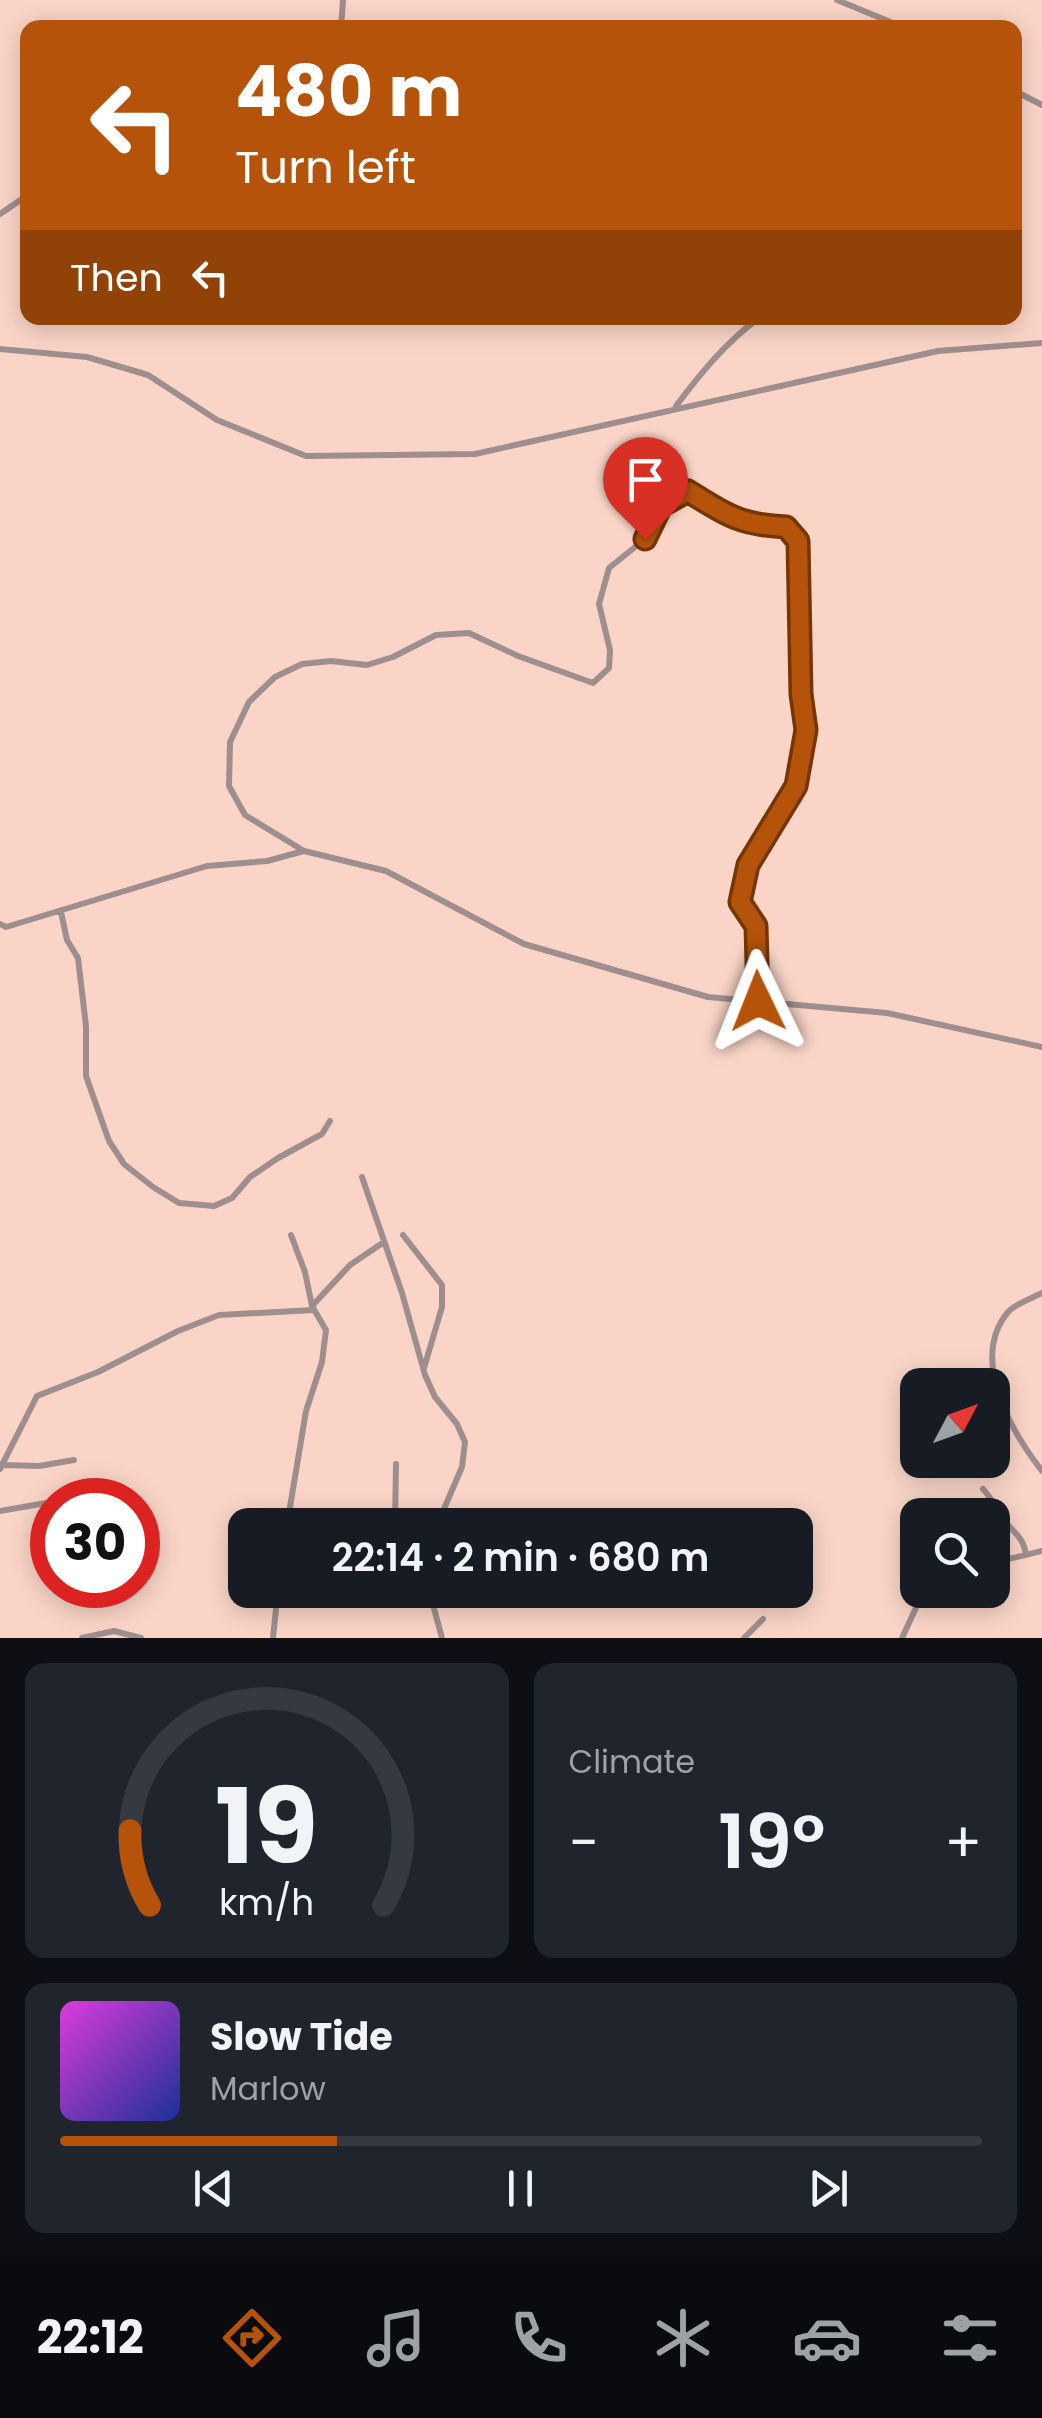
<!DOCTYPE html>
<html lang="en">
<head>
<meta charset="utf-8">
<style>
  :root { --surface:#171b24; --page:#20242c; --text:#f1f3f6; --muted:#9ea1a6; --line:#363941; --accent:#b45309 }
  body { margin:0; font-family:Poppins,sans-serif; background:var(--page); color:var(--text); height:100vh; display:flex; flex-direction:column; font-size:38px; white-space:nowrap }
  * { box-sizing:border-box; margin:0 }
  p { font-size:32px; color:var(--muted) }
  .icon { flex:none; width:55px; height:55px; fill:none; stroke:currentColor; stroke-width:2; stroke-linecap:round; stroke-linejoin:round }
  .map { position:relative; height:1638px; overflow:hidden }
  .drawer { display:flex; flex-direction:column; gap:25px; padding:25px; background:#0d0f14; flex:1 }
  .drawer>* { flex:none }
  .top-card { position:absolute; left:20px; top:20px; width:1002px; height:305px; border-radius:20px; box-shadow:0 5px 25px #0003; background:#b45309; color:#fff; overflow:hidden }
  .needle { width:65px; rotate:49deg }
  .buttons { position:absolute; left:900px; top:1368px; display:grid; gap:20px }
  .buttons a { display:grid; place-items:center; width:110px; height:110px; border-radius:20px; background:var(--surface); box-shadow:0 5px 25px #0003; font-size:50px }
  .speed { position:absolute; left:30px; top:1478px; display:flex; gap:20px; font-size:50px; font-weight:700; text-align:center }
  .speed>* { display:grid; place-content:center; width:130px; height:130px; border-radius:50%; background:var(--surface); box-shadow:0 5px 25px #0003; line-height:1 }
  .speed .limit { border:15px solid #d22; background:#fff; color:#111 }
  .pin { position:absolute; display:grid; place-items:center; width:85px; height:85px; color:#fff; margin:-102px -42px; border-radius:50% 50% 50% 0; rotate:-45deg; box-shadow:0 0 10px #0007 }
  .pin .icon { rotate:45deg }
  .me { position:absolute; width:110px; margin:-55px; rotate:358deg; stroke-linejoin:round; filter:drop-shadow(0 0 8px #0008) }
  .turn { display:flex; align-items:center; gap:35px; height:210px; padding:0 50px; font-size:45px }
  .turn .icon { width:130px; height:130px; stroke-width:2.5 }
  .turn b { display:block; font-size:70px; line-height:85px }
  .then { display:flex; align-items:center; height:95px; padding:0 50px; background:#0003; gap:20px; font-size:38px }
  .big { font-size:75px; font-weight:600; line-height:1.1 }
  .drawer .card { flex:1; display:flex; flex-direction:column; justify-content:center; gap:15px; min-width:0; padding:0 35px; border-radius:20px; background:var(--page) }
  .drawer .dial { align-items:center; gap:0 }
  .dial svg { height:260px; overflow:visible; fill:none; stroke:var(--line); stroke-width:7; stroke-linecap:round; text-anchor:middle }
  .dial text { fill:var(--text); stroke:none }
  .song { display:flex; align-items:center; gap:30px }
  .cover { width:120px; height:120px; border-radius:15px; background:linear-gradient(135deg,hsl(300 70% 55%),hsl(230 70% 35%)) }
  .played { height:10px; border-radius:5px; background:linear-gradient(90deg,var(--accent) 30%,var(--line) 30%) }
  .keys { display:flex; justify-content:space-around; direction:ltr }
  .heat { display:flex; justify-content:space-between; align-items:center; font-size:55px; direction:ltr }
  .drawer .tiles { flex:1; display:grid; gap:25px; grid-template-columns:1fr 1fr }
  .card:last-child { grid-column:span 2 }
  .trip { position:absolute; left:228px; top:1508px; width:585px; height:100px; border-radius:20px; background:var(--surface); box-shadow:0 5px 25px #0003; font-weight:600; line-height:100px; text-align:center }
  .menu { display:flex; height:160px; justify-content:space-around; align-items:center; background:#090b0e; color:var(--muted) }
  .menu .icon { width:70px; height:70px }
  .menu .active { color:var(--accent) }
  .menu b { font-size:45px; color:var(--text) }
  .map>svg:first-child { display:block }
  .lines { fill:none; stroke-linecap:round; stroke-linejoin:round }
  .street { stroke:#9f8e8e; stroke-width:6 }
  .route-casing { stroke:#753606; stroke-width:25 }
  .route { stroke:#b45309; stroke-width:18 }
</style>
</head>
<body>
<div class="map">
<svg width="1042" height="1638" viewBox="0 0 1042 1638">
  <rect width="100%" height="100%" fill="#fad5c7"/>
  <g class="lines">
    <path class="street" d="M837,0L905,28
      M341,28L343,0
      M1015,91L1042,105
      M0,214L28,195
      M0,349L87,357L148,375L217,420L306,456L475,454L938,351L1042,343
      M676,406C701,373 725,343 759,318
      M304,851L245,815L229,786L230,742L249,702L275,677L302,664L331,661L367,665L393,657L436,635L469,633L518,656L593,683L609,668L610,650L599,604L609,568L645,539L661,506L688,491C726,516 740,525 786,527L798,541L801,694L806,730L796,787L748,865L740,902L757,926L758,1001
      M61,912L67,940L78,958L86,1026V1076L109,1141L124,1164L153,1187L179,1203L214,1206L232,1198L250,1177L278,1158L322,1134L330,1121
      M0,924L6,927L207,866L267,861L304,851L386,871L524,944L708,997L887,1013L1042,1047
      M362,1177L402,1293L425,1375L435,1397L457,1424L465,1442L462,1467L437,1525
      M403,1235L442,1285V1307L424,1368
      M1042,1293C1032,1298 1015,1304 1008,1312C969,1359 1011,1431 1042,1471
      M313,1305L350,1265L384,1242
      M2,1465L39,1466L74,1460
      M0,1469L37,1396L98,1372L178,1331L219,1315L314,1310
      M983,1489C995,1502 999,1516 1008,1525C1018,1536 1023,1539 1026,1554
      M0,1511L52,1502
      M287,1525L306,1411L322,1362L326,1330L312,1306L305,1272L291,1235
      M395,1525L396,1464
      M992,1563L1042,1551
      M397,1590L399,1602L417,1590
      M429,1590L442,1638
      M82,1638L114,1631L141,1638
      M273,1638L278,1590
      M744,1638L763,1619
      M902,1638L921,1597L930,1590"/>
  </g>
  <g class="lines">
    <g class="route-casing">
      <path id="route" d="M645,539L661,506L688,491C726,515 740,525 786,527L798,541L801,694L806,730L796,786L748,865L740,902L756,926L758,1001"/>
    </g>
    <use href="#route" class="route"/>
  </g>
</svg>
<div class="buttons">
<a><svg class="needle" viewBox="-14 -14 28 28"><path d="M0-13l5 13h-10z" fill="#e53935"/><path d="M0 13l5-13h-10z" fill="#9ea1a6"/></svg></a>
<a><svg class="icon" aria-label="search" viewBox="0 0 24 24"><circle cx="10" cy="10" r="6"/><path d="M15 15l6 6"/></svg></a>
</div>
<div class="speed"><div class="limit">30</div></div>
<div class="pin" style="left:645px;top:539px;background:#d93025"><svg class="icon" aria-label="arrive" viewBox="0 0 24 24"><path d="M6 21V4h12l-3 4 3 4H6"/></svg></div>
<svg class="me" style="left:758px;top:1001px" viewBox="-20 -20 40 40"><path d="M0-17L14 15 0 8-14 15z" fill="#b45309" stroke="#fff" stroke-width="4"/></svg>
<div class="trip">22:14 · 2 min · 680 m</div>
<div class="top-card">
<div class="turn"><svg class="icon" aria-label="left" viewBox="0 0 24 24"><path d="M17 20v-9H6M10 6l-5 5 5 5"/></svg><div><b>480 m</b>Turn left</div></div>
<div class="then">Then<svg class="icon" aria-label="left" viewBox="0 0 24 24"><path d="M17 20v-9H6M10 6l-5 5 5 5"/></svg></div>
</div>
</div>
<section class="drawer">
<div class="tiles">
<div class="card dial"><svg viewBox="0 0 100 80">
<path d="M14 69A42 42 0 1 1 86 69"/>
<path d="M14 69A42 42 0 0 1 8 46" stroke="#b45309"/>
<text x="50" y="56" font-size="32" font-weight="700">19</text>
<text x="50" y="72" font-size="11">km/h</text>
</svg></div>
<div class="card"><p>Climate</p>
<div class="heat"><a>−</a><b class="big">19°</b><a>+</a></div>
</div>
<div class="card">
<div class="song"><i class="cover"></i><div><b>Slow Tide</b><p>Marlow</p></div></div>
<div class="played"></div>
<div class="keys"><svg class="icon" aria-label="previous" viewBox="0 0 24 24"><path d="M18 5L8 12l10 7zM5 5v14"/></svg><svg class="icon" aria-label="pause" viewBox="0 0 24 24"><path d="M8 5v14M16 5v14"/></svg><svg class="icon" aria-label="next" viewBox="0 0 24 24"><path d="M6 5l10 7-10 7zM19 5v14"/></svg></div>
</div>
</div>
</section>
<nav class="menu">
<b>22:12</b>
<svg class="icon active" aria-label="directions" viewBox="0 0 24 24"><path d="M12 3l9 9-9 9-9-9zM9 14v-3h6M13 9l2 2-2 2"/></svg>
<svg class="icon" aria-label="music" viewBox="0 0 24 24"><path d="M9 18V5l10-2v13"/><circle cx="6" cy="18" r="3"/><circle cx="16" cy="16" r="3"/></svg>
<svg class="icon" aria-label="phone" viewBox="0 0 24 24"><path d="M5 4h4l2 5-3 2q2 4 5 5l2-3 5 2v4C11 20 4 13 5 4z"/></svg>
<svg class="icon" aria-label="climate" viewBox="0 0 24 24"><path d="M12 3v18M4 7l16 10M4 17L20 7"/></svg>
<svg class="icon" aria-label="car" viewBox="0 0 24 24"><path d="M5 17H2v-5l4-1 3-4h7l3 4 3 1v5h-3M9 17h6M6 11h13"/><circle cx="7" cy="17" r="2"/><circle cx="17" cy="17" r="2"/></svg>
<svg class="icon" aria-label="filters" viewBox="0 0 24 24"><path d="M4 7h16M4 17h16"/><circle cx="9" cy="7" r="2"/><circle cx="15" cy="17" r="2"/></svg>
</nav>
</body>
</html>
